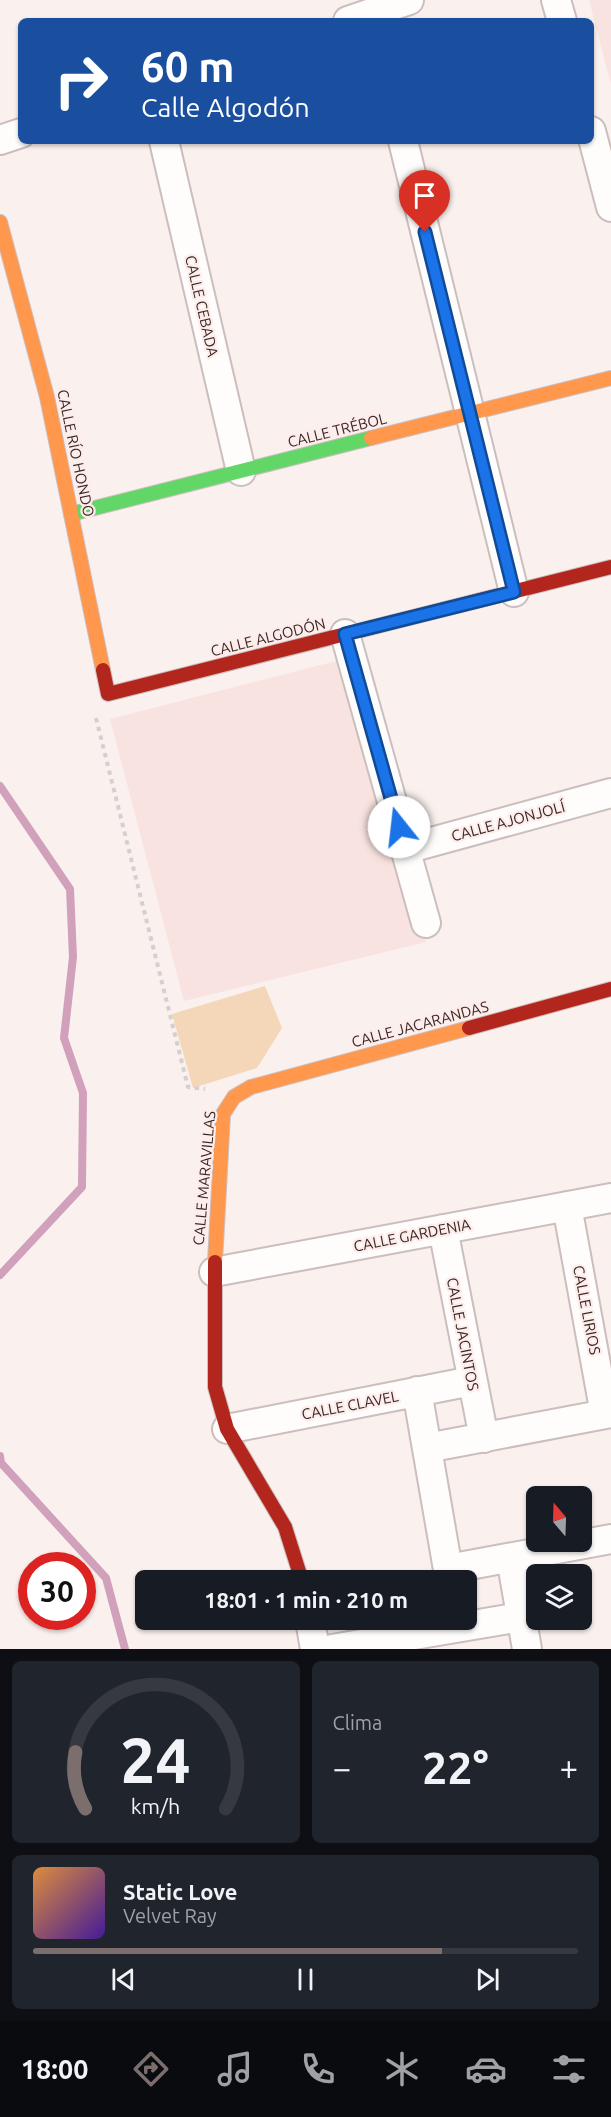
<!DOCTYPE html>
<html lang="es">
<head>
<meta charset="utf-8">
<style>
  :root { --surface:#171b24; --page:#20242c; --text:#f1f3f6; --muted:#9ea1a6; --line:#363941; --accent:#7c6e6c }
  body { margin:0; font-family:Ubuntu,sans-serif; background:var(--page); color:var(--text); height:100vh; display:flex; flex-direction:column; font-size:22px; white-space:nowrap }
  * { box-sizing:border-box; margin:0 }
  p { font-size:20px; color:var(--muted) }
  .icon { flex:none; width:33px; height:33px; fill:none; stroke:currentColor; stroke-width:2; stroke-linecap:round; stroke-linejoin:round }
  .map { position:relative; height:1649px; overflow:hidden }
  .panel { display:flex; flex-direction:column; gap:12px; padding:12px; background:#0d0f14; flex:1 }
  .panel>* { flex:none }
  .banner { position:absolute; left:18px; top:18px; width:576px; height:126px; border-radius:9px; box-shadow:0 2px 4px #0004; background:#1a4fa0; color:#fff; overflow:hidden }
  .needle { width:39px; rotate:341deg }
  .buttons { position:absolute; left:526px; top:1486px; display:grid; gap:12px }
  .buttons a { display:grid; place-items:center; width:66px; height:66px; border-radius:9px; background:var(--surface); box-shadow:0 2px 4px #0004; font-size:30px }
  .speed { position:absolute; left:18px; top:1552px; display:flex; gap:12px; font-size:30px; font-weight:700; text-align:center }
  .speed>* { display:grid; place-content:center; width:78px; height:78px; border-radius:50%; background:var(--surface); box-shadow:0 2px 4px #0004; line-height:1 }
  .speed .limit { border:9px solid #d22; background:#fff; color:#111 }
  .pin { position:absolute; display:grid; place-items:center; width:51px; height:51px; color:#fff; margin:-62px -26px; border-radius:50% 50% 50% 0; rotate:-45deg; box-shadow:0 0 6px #0007 }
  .pin .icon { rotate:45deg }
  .me { position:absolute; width:66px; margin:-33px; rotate:344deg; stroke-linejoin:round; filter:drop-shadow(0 0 4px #0008) }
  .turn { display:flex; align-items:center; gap:21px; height:126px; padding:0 24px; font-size:27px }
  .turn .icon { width:78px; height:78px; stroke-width:2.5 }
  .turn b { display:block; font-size:42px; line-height:51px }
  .big { font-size:45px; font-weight:600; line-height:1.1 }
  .panel .widget { flex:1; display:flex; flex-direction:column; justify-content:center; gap:9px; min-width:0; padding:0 21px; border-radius:9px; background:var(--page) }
  .panel .dial { align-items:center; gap:0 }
  .dial svg { height:156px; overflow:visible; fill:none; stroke:var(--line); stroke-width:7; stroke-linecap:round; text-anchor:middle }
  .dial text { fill:var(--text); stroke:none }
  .song { display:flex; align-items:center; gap:18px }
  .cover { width:72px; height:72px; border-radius:9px; background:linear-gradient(135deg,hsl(30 70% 55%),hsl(260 70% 35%)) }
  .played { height:6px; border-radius:3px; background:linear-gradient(90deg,var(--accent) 75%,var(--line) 75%) }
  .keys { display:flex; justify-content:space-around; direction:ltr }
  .heat { display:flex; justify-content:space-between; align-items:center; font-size:33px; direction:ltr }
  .panel .tiles { flex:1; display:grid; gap:12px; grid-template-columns:1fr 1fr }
  .widget:last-child { grid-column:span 2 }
  .trip { position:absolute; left:135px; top:1570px; width:342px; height:60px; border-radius:9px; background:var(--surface); box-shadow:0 2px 4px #0004; font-weight:600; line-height:60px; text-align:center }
  .dock { display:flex; height:96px; justify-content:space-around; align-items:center; background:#090b0e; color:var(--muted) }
  .dock .icon { width:42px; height:42px }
  .dock .on { color:var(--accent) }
  .dock b { font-size:27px; color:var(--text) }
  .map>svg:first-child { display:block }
  .built { fill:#f9e3e0 }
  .green { fill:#f4d6b9 }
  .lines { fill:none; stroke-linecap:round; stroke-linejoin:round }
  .stream { stroke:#d1a0ba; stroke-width:8 }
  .street-casing { stroke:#cbbebd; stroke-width:32 }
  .fast-casing { stroke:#cbbebd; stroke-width:16 }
  .slow-casing { stroke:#cbbebd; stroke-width:16 }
  .jam-casing { stroke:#cbbebd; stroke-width:16 }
  .path { stroke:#d5d0cf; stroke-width:4; stroke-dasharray:4.5 4.5; stroke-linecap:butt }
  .street { stroke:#fefdfc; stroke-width:28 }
  .fast { stroke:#63d668; stroke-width:14 }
  .slow { stroke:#ff974d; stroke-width:14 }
  .jam { stroke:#b3261e; stroke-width:14 }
  .route-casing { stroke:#114b97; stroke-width:15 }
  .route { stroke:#1a73e8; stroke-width:10 }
  .labels { text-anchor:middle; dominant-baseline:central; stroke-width:4.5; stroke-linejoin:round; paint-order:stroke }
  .street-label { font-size:15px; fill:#382826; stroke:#feecea }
</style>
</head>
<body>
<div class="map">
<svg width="611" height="1649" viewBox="0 0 611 1649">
  <rect width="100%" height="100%" fill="#faf0ee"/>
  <path class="built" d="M589,0H611V85Z
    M344,659L426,942L184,1001L110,719Z"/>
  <path class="green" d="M265,986L282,1028L257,1068L193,1088L172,1014Z"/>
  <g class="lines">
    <path class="stream" d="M0,786L70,889L73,957L64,1038L83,1093L82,1187L0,1275
      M0,1456L1,1463L106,1578L125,1649"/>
    <g class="street-casing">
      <path id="street" d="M556,0L562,21
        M348,21L409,0
        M591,131L611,207
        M0,140L21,133
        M164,141L241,471
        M403,141L514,592
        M345,634L426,923
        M406,849L611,793
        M567,1206L605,1414
        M443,1229L484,1438
        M214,1272L611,1198
        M417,1391L450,1581
        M227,1429L472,1381
        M427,1448L611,1413
        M511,1558L527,1649
        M448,1569L611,1539
        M310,1620L315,1649
        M332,1649L520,1617"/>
    </g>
    <g class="fast-casing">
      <path id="fast" d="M71,514L371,438"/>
    </g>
    <g class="slow-casing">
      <path id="slow" d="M0,222L47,397L103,670
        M371,438L611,378
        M215,1262L223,1114L234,1097L251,1087L469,1028"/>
    </g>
    <g class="jam-casing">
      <path id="jam" d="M103,670L108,694L611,567
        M469,1028L611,989
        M215,1262V1387L227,1429L285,1527L302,1581"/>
    </g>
    <path class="path" d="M96,718L188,1087L205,1089"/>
    <use href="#street" class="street"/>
    <use href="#fast" class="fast"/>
    <use href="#slow" class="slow"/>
    <use href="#jam" class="jam"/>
  </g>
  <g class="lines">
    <g class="route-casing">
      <path id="route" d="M399,827L345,634L514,592L425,232"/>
    </g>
    <use href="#route" class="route"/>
  </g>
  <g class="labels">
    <g class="street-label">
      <text transform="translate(202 306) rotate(77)">CALLE CEBADA</text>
      <text transform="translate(337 430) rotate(-14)">CALLE TRÉBOL</text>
      <text transform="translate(76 453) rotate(78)">CALLE RÍO HONDO</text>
      <text transform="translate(268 637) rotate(-14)">CALLE ALGODÓN</text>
      <text transform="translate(508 821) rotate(-15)">CALLE AJONJOLÍ</text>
      <text transform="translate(420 1024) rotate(-15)">CALLE JACARANDAS</text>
      <text transform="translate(204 1178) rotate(-85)">CALLE MARAVILLAS</text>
      <text transform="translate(412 1235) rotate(-11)">CALLE GARDENIA</text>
      <text transform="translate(587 1310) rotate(79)">CALLE LIRIOS</text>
      <text transform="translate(463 1334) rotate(79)">CALLE JACINTOS</text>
      <text transform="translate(350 1405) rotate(-11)">CALLE CLAVEL</text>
    </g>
  </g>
</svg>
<div class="buttons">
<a><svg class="needle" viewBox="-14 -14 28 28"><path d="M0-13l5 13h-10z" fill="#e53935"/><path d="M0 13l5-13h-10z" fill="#9ea1a6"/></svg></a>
<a><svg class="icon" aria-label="layers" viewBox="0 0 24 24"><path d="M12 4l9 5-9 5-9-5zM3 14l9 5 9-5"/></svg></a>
</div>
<div class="speed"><div class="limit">30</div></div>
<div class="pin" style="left:425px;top:232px;background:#d93025"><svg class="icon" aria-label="arrive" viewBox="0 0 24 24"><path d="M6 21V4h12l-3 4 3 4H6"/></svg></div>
<svg class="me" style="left:399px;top:827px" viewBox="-20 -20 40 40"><circle r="19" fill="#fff"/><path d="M0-13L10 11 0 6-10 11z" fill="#1a73e8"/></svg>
<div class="trip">18:01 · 1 min · 210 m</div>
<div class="banner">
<div class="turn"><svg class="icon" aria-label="right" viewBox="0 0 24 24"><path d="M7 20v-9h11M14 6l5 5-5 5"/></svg><div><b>60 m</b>Calle Algodón</div></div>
</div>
</div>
<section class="panel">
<div class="tiles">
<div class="widget dial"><svg viewBox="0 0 100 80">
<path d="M14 69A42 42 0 1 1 86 69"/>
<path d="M14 69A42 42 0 0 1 9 40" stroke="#7c6e6c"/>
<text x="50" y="56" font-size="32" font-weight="700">24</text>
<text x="50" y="72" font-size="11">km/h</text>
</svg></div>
<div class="widget"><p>Clima</p>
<div class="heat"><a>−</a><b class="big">22°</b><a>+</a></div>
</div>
<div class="widget">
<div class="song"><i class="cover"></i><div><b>Static Love</b><p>Velvet Ray</p></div></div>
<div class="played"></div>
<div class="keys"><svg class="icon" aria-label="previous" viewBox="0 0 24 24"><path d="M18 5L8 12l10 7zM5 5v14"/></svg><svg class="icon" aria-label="pause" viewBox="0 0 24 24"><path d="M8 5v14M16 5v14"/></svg><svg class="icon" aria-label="next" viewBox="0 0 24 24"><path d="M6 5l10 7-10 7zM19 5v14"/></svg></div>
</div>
</div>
</section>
<nav class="dock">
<b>18:00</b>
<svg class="icon on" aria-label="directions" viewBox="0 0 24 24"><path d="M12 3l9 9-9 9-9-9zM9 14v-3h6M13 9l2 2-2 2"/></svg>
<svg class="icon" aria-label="music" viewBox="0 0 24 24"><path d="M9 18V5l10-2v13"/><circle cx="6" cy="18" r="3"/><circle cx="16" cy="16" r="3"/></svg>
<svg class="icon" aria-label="phone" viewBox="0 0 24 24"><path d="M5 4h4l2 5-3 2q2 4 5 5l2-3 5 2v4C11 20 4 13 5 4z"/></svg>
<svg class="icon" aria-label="climate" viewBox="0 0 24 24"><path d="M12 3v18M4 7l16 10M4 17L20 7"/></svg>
<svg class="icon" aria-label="car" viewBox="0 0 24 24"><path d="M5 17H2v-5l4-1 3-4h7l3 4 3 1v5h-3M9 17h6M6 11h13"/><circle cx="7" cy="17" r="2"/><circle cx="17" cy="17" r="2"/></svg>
<svg class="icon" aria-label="filters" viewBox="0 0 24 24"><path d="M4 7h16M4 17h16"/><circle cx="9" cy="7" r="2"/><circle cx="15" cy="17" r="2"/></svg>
</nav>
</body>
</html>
